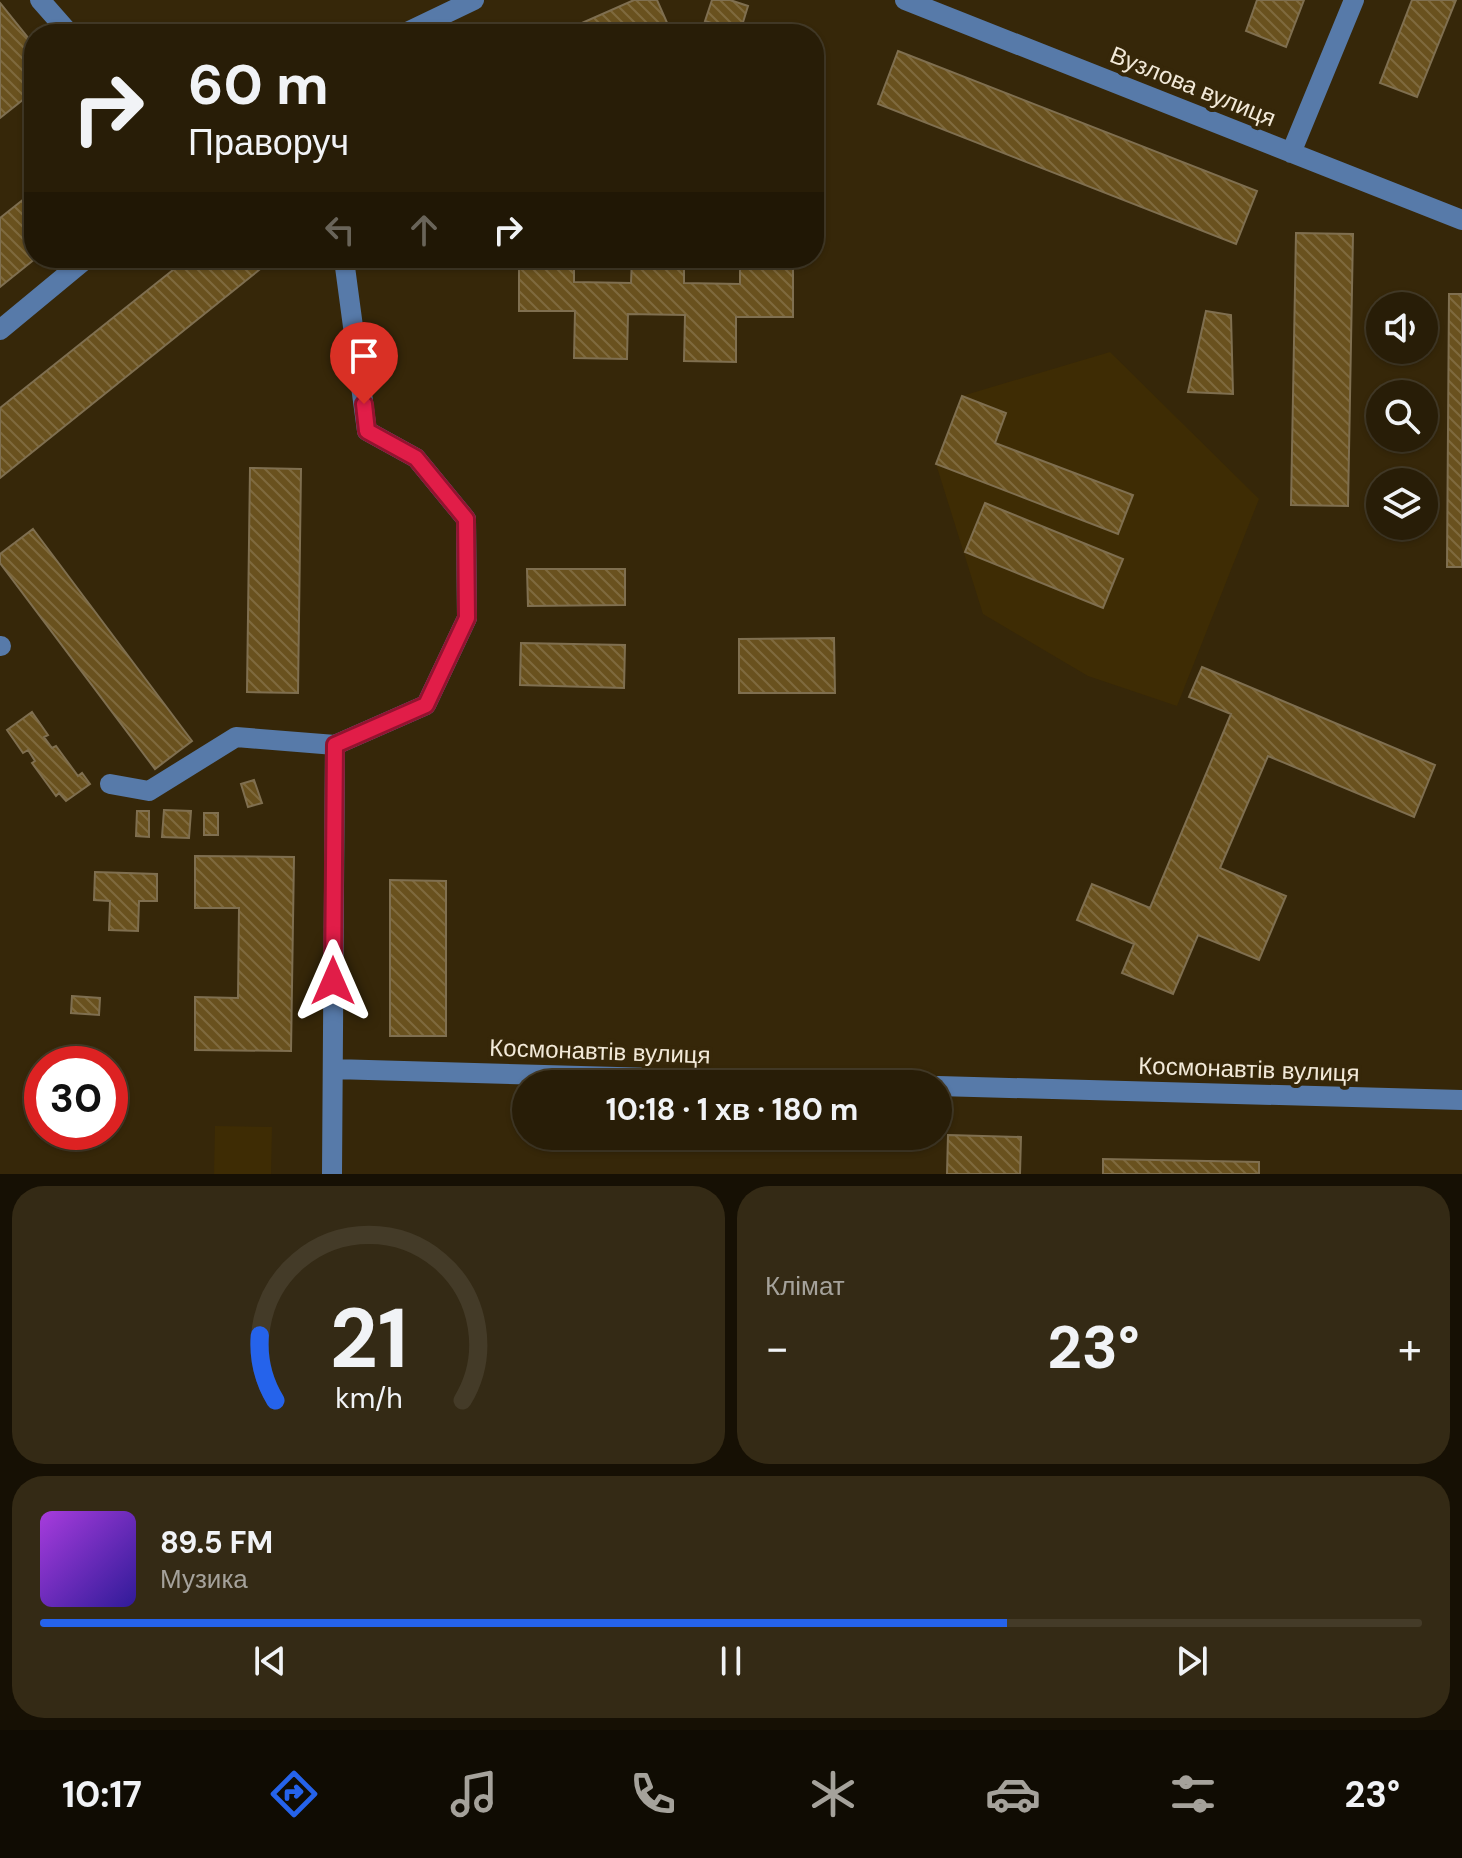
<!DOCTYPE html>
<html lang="uk">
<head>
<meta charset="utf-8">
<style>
  :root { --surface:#281d07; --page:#342a15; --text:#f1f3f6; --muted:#a5a29b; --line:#443b28; --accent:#2563eb }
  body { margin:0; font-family:"DM Sans",sans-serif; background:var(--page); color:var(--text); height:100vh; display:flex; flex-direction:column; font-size:30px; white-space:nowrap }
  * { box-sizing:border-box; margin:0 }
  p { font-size:26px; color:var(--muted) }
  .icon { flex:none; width:44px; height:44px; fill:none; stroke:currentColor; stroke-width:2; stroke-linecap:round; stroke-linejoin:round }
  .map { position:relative; height:1174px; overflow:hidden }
  .panel { display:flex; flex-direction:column; gap:12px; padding:12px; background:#161004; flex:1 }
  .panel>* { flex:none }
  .guide { position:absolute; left:24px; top:24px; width:800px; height:244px; border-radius:32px; box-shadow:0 2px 6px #0004,0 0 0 2px var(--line); background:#281d07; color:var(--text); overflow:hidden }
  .controls { position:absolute; left:1366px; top:292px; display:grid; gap:16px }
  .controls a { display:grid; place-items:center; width:72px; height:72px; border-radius:50%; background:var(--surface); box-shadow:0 2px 6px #0004,0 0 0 2px var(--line); font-size:40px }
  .speed { position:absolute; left:24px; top:1046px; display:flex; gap:16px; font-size:40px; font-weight:700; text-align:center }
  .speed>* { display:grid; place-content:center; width:104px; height:104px; border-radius:50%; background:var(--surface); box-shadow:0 2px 6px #0004,0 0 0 2px var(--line); line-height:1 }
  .speed .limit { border:12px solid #d22; background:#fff; color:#111 }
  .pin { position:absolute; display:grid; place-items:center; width:68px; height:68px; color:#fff; margin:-82px -34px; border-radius:50% 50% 50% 0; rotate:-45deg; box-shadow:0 0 8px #0007 }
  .pin .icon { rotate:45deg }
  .me { position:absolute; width:88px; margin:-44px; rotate:0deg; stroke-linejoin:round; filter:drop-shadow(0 0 6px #0008) }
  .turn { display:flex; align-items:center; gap:28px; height:168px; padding:0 32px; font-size:36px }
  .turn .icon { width:104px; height:104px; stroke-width:2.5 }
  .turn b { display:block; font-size:56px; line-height:68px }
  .lanes { display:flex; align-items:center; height:76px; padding:0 32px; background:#0003; justify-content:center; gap:40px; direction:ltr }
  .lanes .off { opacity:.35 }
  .big { font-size:60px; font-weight:700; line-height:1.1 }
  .panel .card { flex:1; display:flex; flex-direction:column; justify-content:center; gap:12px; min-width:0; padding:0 28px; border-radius:32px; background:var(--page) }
  .panel .dial { align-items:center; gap:0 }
  .dial svg { height:208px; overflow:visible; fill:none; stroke:var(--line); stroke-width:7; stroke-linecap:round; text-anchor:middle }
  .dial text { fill:var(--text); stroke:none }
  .song { display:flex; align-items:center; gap:24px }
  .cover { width:96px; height:96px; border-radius:12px; background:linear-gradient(135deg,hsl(280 70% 55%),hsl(250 70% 35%)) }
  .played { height:8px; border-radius:4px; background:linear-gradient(90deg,var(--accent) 70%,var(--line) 70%) }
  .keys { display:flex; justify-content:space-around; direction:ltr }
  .heat { display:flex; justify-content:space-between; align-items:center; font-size:44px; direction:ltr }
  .panel .tiles { flex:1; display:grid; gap:12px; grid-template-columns:1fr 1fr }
  .card:last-child { grid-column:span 2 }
  .trip { position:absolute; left:512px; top:1070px; width:440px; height:80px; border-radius:40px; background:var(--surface); box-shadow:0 2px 6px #0004,0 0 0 2px var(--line); font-weight:700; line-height:80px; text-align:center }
  .dock { display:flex; height:128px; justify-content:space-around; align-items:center; background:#100c03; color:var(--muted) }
  .dock .icon { width:56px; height:56px }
  .dock .selected { color:var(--accent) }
  .dock b { font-size:36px; color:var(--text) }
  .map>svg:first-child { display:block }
  .built { fill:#3e2c04 }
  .building { fill:url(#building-back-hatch); stroke:#7f6f50; stroke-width:2 }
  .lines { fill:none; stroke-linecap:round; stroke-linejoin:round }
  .minor { stroke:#577aa9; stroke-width:20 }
  .route-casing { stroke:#92132f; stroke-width:20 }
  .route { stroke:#e11d48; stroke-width:14 }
  .labels { text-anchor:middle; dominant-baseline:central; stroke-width:8; stroke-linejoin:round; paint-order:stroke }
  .street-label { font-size:24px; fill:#f2e9d8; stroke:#362709 }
</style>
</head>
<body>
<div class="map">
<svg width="1462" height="1174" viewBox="0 0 1462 1174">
  <defs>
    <pattern id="building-back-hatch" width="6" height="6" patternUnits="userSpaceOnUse" patternTransform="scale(2)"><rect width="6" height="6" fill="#69511e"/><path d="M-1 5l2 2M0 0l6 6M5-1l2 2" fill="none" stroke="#7f6a3e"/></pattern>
  </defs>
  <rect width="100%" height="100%" fill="#362709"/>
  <path class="built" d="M1110,352L1259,499L1177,706L1088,676L983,614L936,464L962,396Z
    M215,1126L272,1127L271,1174H214Z"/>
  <path class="building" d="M634,0H657L672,34H557Z
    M712,0H730L748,6L740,32L705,21Z
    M1257,0H1304L1286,47L1246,31Z
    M1412,0H1456L1417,97L1380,83Z
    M0,3L34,45V91L0,118Z
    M898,51L1257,191L1236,244L878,104Z
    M34,191L36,258L0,287V218Z
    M1296,233L1353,234L1348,506L1291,505Z
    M188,258H274L0,478V408Z
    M519,258H574V282L631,283L632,258H684V283L740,284V258H793V317H736V362L684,361L685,315L628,314L627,359L574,358L575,311H519Z
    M1449,294H1462V567H1447Z
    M1206,311L1231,315L1233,394L1188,392Z
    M962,396L1006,413L995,443L1133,495L1118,534L936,464Z
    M250,468L301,469L298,693L247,692Z
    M985,503L1123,559L1103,608L965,552Z
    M33,529L192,741L155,769L0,563V554Z
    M527,569H625V605L528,606Z
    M834,638L835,693H739V639Z
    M521,643L625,645L624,688L520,685Z
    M1202,667L1435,765L1414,817L1268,756L1220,868L1286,896L1259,960L1198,935L1173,994L1122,973L1134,944L1077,920L1092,884L1150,908L1231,714L1189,697Z
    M32,712L48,735L44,737L52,748L56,746L78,776L82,773L90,784L66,801L59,793L56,796L32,763L35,761L28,750L23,753L7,730Z
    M254,780L262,803L248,807L241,784Z
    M164,810L191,811L189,838L162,837Z
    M137,811H149V837L136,836Z
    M204,813H218V835H204Z
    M195,856L294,857L291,1051L195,1050V997L238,998L239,908H195Z
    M95,872L157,874V901H139L138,931L109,930L110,901L94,900Z
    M390,880L446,881V1036H390Z
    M72,996L100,998L99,1015L71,1013Z
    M948,1135L1021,1137L1020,1174H947Z
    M1103,1159L1259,1162V1174H1103Z"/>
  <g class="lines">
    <path class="minor" d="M40,0L70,34
      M905,0L1462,220
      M403,34L474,0
      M1291,153L1354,0
      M0,330L87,258
      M0,646H1
      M110,784L149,791L236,737L335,745L426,705L467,618L466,519L416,458L367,431L345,267L349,258
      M333,1069L867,1084
      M938,1086L1462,1100
      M332,1174L335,745"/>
  </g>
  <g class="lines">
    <g class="route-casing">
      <path id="route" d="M333,981L335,745L426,705L467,618L466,519L416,458L367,431L364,404"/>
    </g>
    <use href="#route" class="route"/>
  </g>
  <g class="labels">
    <g class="street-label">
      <text transform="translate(1193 86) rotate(22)">Вузлова вулиця</text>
      <text transform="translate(600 1051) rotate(2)">Космонавтів вулиця</text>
      <text transform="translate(1249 1069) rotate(2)">Космонавтів вулиця</text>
    </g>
  </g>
</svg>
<div class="controls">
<a><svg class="icon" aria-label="sound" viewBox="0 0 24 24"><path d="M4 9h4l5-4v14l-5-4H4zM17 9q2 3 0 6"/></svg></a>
<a><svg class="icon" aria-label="search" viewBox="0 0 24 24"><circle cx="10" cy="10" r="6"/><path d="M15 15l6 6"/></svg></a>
<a><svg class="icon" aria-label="layers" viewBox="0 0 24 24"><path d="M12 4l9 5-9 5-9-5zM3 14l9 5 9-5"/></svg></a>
</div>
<div class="speed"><div class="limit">30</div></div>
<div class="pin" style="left:364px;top:404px;background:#d93025"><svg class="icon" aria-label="arrive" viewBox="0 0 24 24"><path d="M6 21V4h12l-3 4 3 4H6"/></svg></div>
<svg class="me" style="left:333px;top:981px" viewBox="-20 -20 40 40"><path d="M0-17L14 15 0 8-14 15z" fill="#e11d48" stroke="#fff" stroke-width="4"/></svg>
<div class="trip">10:18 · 1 хв · 180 m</div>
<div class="guide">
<div class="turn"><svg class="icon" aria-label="right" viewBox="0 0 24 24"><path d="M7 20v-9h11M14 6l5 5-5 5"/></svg><div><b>60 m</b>Праворуч</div></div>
<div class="lanes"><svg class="icon off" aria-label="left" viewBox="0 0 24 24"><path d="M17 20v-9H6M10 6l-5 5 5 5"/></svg><svg class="icon off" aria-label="ahead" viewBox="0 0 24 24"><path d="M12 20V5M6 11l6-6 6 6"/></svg><svg class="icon" aria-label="right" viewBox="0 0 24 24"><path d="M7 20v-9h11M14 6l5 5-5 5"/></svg></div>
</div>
</div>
<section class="panel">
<div class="tiles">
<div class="card dial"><svg viewBox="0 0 100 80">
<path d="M14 69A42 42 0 1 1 86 69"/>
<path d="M14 69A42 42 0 0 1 8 44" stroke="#2563eb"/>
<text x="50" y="56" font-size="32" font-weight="700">21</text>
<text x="50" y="72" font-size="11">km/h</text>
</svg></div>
<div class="card"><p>Клімат</p>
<div class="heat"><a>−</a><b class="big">23°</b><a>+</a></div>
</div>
<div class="card">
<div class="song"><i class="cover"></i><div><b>89.5 FM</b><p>Музика</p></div></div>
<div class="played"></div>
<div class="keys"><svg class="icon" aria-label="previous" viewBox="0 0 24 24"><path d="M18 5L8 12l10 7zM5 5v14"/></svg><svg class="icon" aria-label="pause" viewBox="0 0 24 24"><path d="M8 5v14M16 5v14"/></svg><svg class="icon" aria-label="next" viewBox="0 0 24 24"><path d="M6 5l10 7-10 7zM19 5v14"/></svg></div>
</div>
</div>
</section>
<nav class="dock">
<b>10:17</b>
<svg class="icon selected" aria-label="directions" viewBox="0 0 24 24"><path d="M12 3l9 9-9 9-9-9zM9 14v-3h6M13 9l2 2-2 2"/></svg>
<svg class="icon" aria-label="music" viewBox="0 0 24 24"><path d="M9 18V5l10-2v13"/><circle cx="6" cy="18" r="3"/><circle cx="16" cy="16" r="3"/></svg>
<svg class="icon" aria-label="phone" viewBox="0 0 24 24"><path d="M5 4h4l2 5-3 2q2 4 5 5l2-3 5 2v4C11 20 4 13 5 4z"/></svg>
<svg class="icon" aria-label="climate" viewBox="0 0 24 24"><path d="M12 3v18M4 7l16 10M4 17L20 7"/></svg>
<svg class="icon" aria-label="car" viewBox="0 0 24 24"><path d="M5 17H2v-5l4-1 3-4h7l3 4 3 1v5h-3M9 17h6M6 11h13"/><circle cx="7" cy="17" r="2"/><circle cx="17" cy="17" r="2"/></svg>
<svg class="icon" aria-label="filters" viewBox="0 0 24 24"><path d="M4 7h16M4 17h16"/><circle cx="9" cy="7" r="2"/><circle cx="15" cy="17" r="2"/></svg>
<b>23°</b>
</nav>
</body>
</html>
